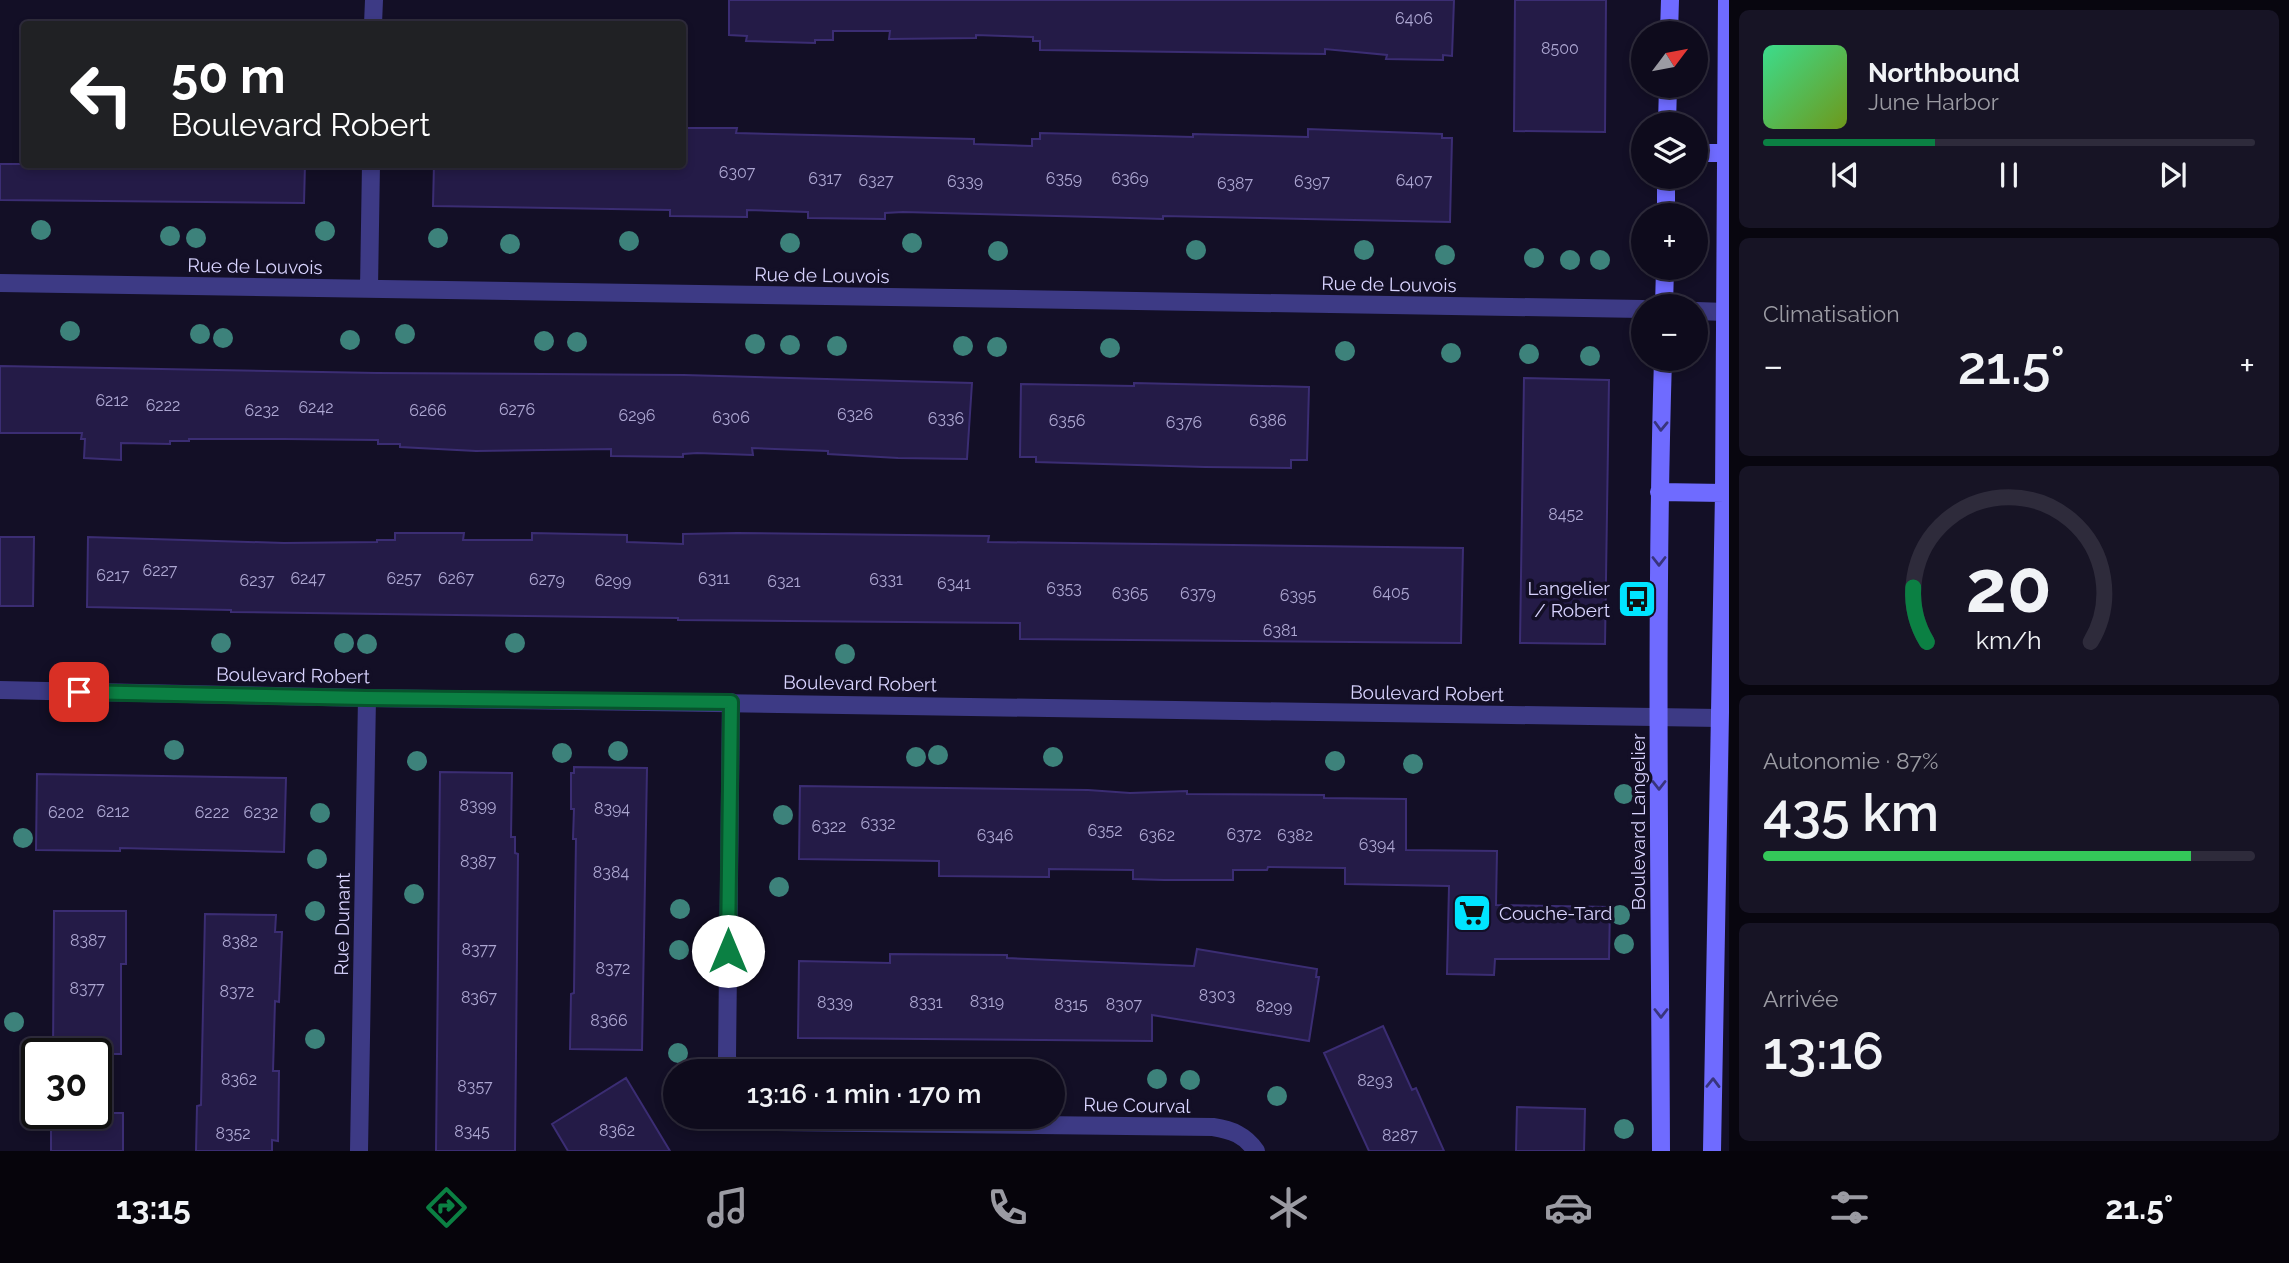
<!DOCTYPE html>
<html lang="fr">
<head>
<meta charset="utf-8">
<style>
  :root { --surface:#0e0b1c; --page:#171425; --text:#f1f3f6; --muted:#9b9ba3; --line:#2e2b3b; --accent:#0b8043 }
  body { margin:0; font-family:Raleway,sans-serif; background:var(--page); color:var(--text); height:100vh; display:flex; flex-direction:column; font-size:26px; white-space:nowrap }
  * { box-sizing:border-box; margin:0 }
  p { font-size:23px; color:var(--muted) }
  .icon { flex:none; width:38px; height:38px; fill:none; stroke:currentColor; stroke-width:2; stroke-linecap:round; stroke-linejoin:round }
  .map { position:relative; flex:1; overflow:hidden }
  .sheet { display:flex; flex-direction:column; gap:10px; padding:10px; background:#08060f; width:560px }
  .sheet>* { flex:none }
  .hud { position:absolute; left:21px; top:21px; width:665px; height:147px; border-radius:7px; box-shadow:0 4px 10px #0003,0 0 0 2px var(--line); background:#202124; color:#fff; overflow:hidden }
  .needle { width:46px; rotate:58deg }
  .buttons { position:absolute; left:1631px; top:21px; display:grid; gap:14px }
  .buttons a { display:grid; place-items:center; width:77px; height:77px; border-radius:50%; background:var(--surface); box-shadow:0 4px 10px #0003,0 0 0 2px var(--line); font-size:35px }
  .speed { position:absolute; left:21px; top:1038px; display:flex; gap:14px; font-size:35px; font-weight:700; text-align:center }
  .speed>* { display:grid; place-content:center; width:91px; height:91px; border-radius:50%; background:var(--surface); box-shadow:0 4px 10px #0003,0 0 0 2px var(--line); line-height:1 }
  .speed .limit { border:4px solid #111; border-radius:10px; background:#fff; color:#111 }
  .pin { position:absolute; display:grid; place-items:center; width:60px; height:60px; color:#fff; margin:-30px; border-radius:14px; box-shadow:0 4px 10px #0006 }
  .me { position:absolute; width:77px; margin:-38px; rotate:0deg; stroke-linejoin:round; filter:drop-shadow(0 0 5px #0008) }
  .turn { display:flex; align-items:center; gap:24px; height:147px; padding:0 35px; font-size:32px }
  .turn .icon { width:91px; height:91px; stroke-width:2.5 }
  .turn b { display:block; font-size:49px; line-height:60px }
  .big { font-size:52px; font-weight:600; line-height:1.1 }
  .sheet .tile { flex:1; display:flex; flex-direction:column; justify-content:center; gap:10px; min-width:0; padding:0 24px; border-radius:10px; background:var(--page) }
  .sheet .dial { align-items:center; gap:0 }
  .dial svg { height:182px; overflow:visible; fill:none; stroke:var(--line); stroke-width:7; stroke-linecap:round; text-anchor:middle }
  .dial text { fill:var(--text); stroke:none }
  .song { display:flex; align-items:center; gap:21px }
  .cover { width:84px; height:84px; border-radius:10px; background:linear-gradient(135deg,hsl(150 70% 55%),hsl(80 70% 35%)) }
  .played { height:7px; border-radius:4px; background:linear-gradient(90deg,var(--accent) 35%,var(--line) 35%) }
  .keys { display:flex; justify-content:space-around; direction:ltr }
  .heat { display:flex; justify-content:space-between; align-items:center; font-size:38px; direction:ltr }
  .charge { height:10px; border-radius:5px; background:linear-gradient(90deg,#34c759 87%,var(--line) 0) }
  .trip { position:absolute; left:663px; top:1059px; width:402px; height:70px; border-radius:35px; background:var(--surface); box-shadow:0 4px 10px #0003,0 0 0 2px var(--line); font-weight:600; line-height:70px; text-align:center }
  .tabs { display:flex; height:112px; justify-content:space-around; align-items:center; background:#06040b; color:var(--muted) }
  .tabs .icon { width:49px; height:49px }
  .tabs .current { color:var(--accent) }
  .tabs b { font-size:32px; color:var(--text) }
  main { display:flex; flex:1; min-height:0 }
  .map>svg:first-child { display:block }
  .building { fill:#241b47; stroke:#3b2d73; stroke-width:2 }
  .lines { fill:none; stroke-linecap:round; stroke-linejoin:round }
  .minor { stroke:#3d3a85; stroke-width:18 }
  .tertiary { stroke:#3d3a85; stroke-width:18 }
  .secondary { stroke:#6f6bff; stroke-width:18 }
  .tree { fill:#3d827b }
  .oneway { stroke:#38347d }
  .route-casing { stroke:#07532c; stroke-width:18 }
  .route { stroke:#0b8043; stroke-width:12 }
  .labels { text-anchor:middle; dominant-baseline:central; stroke-width:7; stroke-linejoin:round; paint-order:stroke }
  .number-label { font-size:16px; fill:#aca6d1 }
  .street-label { font-size:19px; fill:#d9d4ff; stroke:#130f26 }
  .poi-label { font-size:19px; fill:#d9d4ff; stroke:#130f26; text-anchor:end }
</style>
</head>
<body>
<main>
<div class="map">
<svg width="1729" height="1151" viewBox="0 0 1729 1151">
  <rect width="100%" height="100%" fill="#130f26"/>
  <path class="building" d="M729,0H1454L1452,56L1443,55V60L1386,59L1387,55L1325,49V54L1040,50V41H1033V37L976,35V38L889,39L890,31H833V40H815V43L746,41L747,36L729,35Z
    M1515,0H1606L1605,132L1514,131Z
    M683,128H737L736,133L974,139V144L1032,146V139H1040V133L1193,137V134L1308,137V129L1442,134V138H1452L1450,222L1163,216V219L1096,217L903,212L885,213V219L808,218V212L747,210V217L670,216V210L433,206L434,164H682Z
    M0,164H305L304,203L0,200Z
    M0,366L376,373L684,375L972,383L967,459L898,458L828,454V451L752,448L753,455L697,453L683,454V457L611,456V449L476,451L400,447V444H378V440L286,439H189V441H170V444L121,443V460L84,458L85,439H81L82,433H0Z
    M1524,378L1609,380L1605,644L1520,643Z
    M1134,383L1309,387L1307,460H1291V468L1205,467L1036,462V457H1020L1021,384L1134,386Z
    M395,533H464L463,540H532V533L627,535V542L683,544V534L737,533L989,536L988,542L1463,548L1461,643L1020,639V623L678,620V618L231,612V610L87,607L88,537L284,543L377,542V540H395Z
    M0,537H34L33,606H0Z
    M574,767L647,768L642,1050L570,1049L571,994L574,993L575,907L576,839H573L574,809H571V773H574Z
    M440,772L512,773L511,837H515V853L518,854L515,1151H436Z
    M37,774L286,778L284,852L120,848V851L36,850Z
    M800,786L1088,790L1130,793L1187,791V794L1324,795V798L1406,799V850L1497,851L1496,905L1610,907L1609,959H1495L1494,975L1447,974L1449,886L1345,884V868L1268,867L1267,870H1233V880H1164L1133,879V870L1049,869V877L939,876V861L799,859Z
    M54,911H126V964H121V1054H53Z
    M205,914L276,915L275,932H282L279,1002L275,1001L273,1071H279L278,1141L272,1140V1151H196L197,1106L201,1105Z
    M1197,949L1317,969L1316,977H1319L1309,1041L1152,1015V1041L798,1038L799,961L890,963V954L1007,955V958L1194,966Z
    M1383,1026L1412,1090L1416,1088L1444,1151H1369L1324,1053Z
    M626,1078L670,1151H568L552,1124Z
    M1517,1107L1585,1109L1584,1151H1516Z
    M51,1113H123V1151H51Z"/>
  <g class="lines">
    <path class="minor" d="M373,24L374,0
      M0,283L1643,309
      M369,288L371,164
      M1696,311L1726,312
      M730,1071L727,1057L731,702
      M758,1116L776,1122L1213,1127C1232,1130 1245,1135 1256,1151
      M359,1151L367,698"/>
    <path class="tertiary" d="M0,690L367,698L1719,718"/>
    <path class="secondary" d="M1669,33L1670,0
      M1667,124L1668,86
      M1696,153H1726
      M1666,215V177
      M1664,306L1665,268
      M1659,492L1724,493
      M1661,1151C1660,887 1655,623 1663,359
      M1712,1151L1724,493L1727,0"/>
  </g>
  <g class="tree">
    <circle cx="41" cy="230" r="10"/>
    <circle cx="325" cy="231" r="10"/>
    <circle cx="170" cy="236" r="10"/>
    <circle cx="196" cy="238" r="10"/>
    <circle cx="438" cy="238" r="10"/>
    <circle cx="629" cy="241" r="10"/>
    <circle cx="790" cy="243" r="10"/>
    <circle cx="912" cy="243" r="10"/>
    <circle cx="510" cy="244" r="10"/>
    <circle cx="1196" cy="250" r="10"/>
    <circle cx="1364" cy="250" r="10"/>
    <circle cx="998" cy="251" r="10"/>
    <circle cx="1445" cy="255" r="10"/>
    <circle cx="1534" cy="258" r="10"/>
    <circle cx="1570" cy="260" r="10"/>
    <circle cx="1600" cy="260" r="10"/>
    <circle cx="70" cy="331" r="10"/>
    <circle cx="200" cy="334" r="10"/>
    <circle cx="405" cy="334" r="10"/>
    <circle cx="223" cy="338" r="10"/>
    <circle cx="350" cy="340" r="10"/>
    <circle cx="544" cy="341" r="10"/>
    <circle cx="577" cy="342" r="10"/>
    <circle cx="755" cy="344" r="10"/>
    <circle cx="790" cy="345" r="10"/>
    <circle cx="837" cy="346" r="10"/>
    <circle cx="963" cy="346" r="10"/>
    <circle cx="997" cy="347" r="10"/>
    <circle cx="1110" cy="348" r="10"/>
    <circle cx="1345" cy="351" r="10"/>
    <circle cx="1451" cy="353" r="10"/>
    <circle cx="1529" cy="354" r="10"/>
    <circle cx="1590" cy="356" r="10"/>
    <circle cx="221" cy="643" r="10"/>
    <circle cx="344" cy="643" r="10"/>
    <circle cx="515" cy="643" r="10"/>
    <circle cx="367" cy="644" r="10"/>
    <circle cx="845" cy="654" r="10"/>
    <circle cx="174" cy="750" r="10"/>
    <circle cx="618" cy="751" r="10"/>
    <circle cx="562" cy="753" r="10"/>
    <circle cx="938" cy="755" r="10"/>
    <circle cx="916" cy="757" r="10"/>
    <circle cx="1053" cy="757" r="10"/>
    <circle cx="417" cy="761" r="10"/>
    <circle cx="1335" cy="761" r="10"/>
    <circle cx="1413" cy="764" r="10"/>
    <circle cx="1624" cy="794" r="10"/>
    <circle cx="320" cy="813" r="10"/>
    <circle cx="783" cy="815" r="10"/>
    <circle cx="23" cy="838" r="10"/>
    <circle cx="317" cy="859" r="10"/>
    <circle cx="779" cy="887" r="10"/>
    <circle cx="414" cy="894" r="10"/>
    <circle cx="680" cy="909" r="10"/>
    <circle cx="315" cy="911" r="10"/>
    <circle cx="1620" cy="915" r="10"/>
    <circle cx="1624" cy="944" r="10"/>
    <circle cx="679" cy="950" r="10"/>
    <circle cx="14" cy="1022" r="10"/>
    <circle cx="315" cy="1039" r="10"/>
    <circle cx="678" cy="1053" r="10"/>
    <circle cx="1157" cy="1079" r="10"/>
    <circle cx="1190" cy="1080" r="10"/>
    <circle cx="1277" cy="1096" r="10"/>
    <circle cx="1624" cy="1129" r="10"/>
  </g>
  <defs><path id="oneway-chevron" d="M-2-3.5L2.5 0L-2 3.5" fill="none" stroke-width="1.6" stroke-linecap="round" stroke-linejoin="round" transform="scale(1.75)"/></defs>
  <g class="oneway">
    <use href="#oneway-chevron" transform="translate(1661 426) rotate(92)"/>
    <use href="#oneway-chevron" transform="translate(1659 561) rotate(90)"/>
    <use href="#oneway-chevron" transform="translate(1659 785) rotate(90)"/>
    <use href="#oneway-chevron" transform="translate(1661 1013) rotate(90)"/>
    <use href="#oneway-chevron" transform="translate(1713 1083) rotate(-89)"/>
  </g>
  <g class="lines">
    <g class="route-casing">
      <path id="route" d="M79,692L367,698L731,702L728,951"/>
    </g>
    <use href="#route" class="route"/>
  </g>
  <defs>
    <g id="bus-square" transform="scale(2.0125)"><rect x="-9" y="-9" width="18" height="18" rx="4" fill="#00e5ff" stroke="#130f26"/><path d="M-5-6H5V4H4V6H2V4H-2V6H-4V4H-5ZM-3.5-4V0h7V-4ZM-3.5 1.2v1.5H-2V1.2ZM2 1.2v1.5H3.5V1.2Z" fill="#111"/></g>
    <g id="supermarket-square" transform="scale(2.0125)"><rect x="-9" y="-9" width="18" height="18" rx="4" fill="#00e5ff" stroke="#130f26"/><path d="M-6-5.5h2.5l.6 2H6L4.5 2H-2.5L-4.4-4H-6ZM-1.5 3.2a1.3 1.3 0 1 0 .1 0ZM3 3.2a1.3 1.3 0 1 0 .1 0Z" fill="#111"/></g>
  </defs>
  <g fill-rule="evenodd">
    <use href="#bus-square" x="1637" y="599"/>
    <use href="#supermarket-square" x="1472" y="913"/>
  </g>
  <g class="labels">
    <g class="number-label">
      <text x="1414" y="18">6406</text>
      <text x="1560" y="48">8500</text>
      <text x="737" y="172">6307</text>
      <text x="825" y="178">6317</text>
      <text x="1064" y="178">6359</text>
      <text x="1130" y="178">6369</text>
      <text x="876" y="180">6327</text>
      <text x="1414" y="180">6407</text>
      <text x="965" y="181">6339</text>
      <text x="1312" y="181">6397</text>
      <text x="1235" y="183">6387</text>
      <text x="112" y="400">6212</text>
      <text x="163" y="405">6222</text>
      <text x="316" y="407">6242</text>
      <text x="517" y="409">6276</text>
      <text x="262" y="410">6232</text>
      <text x="428" y="410">6266</text>
      <text x="855" y="414">6326</text>
      <text x="637" y="415">6296</text>
      <text x="731" y="417">6306</text>
      <text x="946" y="418">6336</text>
      <text x="1067" y="420">6356</text>
      <text x="1268" y="420">6386</text>
      <text x="1184" y="422">6376</text>
      <text x="1566" y="514">8452</text>
      <text x="160" y="570">6227</text>
      <text x="113" y="575">6217</text>
      <text x="308" y="578">6247</text>
      <text x="404" y="578">6257</text>
      <text x="456" y="578">6267</text>
      <text x="714" y="578">6311</text>
      <text x="547" y="579">6279</text>
      <text x="886" y="579">6331</text>
      <text x="257" y="580">6237</text>
      <text x="613" y="580">6299</text>
      <text x="784" y="581">6321</text>
      <text x="954" y="583">6341</text>
      <text x="1064" y="588">6353</text>
      <text x="1391" y="592">6405</text>
      <text x="1130" y="593">6365</text>
      <text x="1198" y="593">6379</text>
      <text x="1298" y="595">6395</text>
      <text x="1280" y="630">6381</text>
      <text x="478" y="805">8399</text>
      <text x="612" y="808">8394</text>
      <text x="113" y="811">6212</text>
      <text x="66" y="812">6202</text>
      <text x="212" y="812">6222</text>
      <text x="261" y="812">6232</text>
      <text x="878" y="823">6332</text>
      <text x="829" y="826">6322</text>
      <text x="1105" y="830">6352</text>
      <text x="1244" y="834">6372</text>
      <text x="995" y="835">6346</text>
      <text x="1157" y="835">6362</text>
      <text x="1295" y="835">6382</text>
      <text x="1377" y="844">6394</text>
      <text x="478" y="861">8387</text>
      <text x="611" y="872">8384</text>
      <text x="88" y="940">8387</text>
      <text x="240" y="941">8382</text>
      <text x="479" y="949">8377</text>
      <text x="613" y="968">8372</text>
      <text x="87" y="988">8377</text>
      <text x="237" y="991">8372</text>
      <text x="1217" y="995">8303</text>
      <text x="479" y="997">8367</text>
      <text x="987" y="1001">8319</text>
      <text x="835" y="1002">8339</text>
      <text x="926" y="1002">8331</text>
      <text x="1071" y="1004">8315</text>
      <text x="1124" y="1004">8307</text>
      <text x="1274" y="1006">8299</text>
      <text x="609" y="1020">8366</text>
      <text x="239" y="1079">8362</text>
      <text x="1375" y="1080">8293</text>
      <text x="475" y="1086">8357</text>
      <text x="617" y="1130">8362</text>
      <text x="472" y="1131">8345</text>
      <text x="233" y="1133">8352</text>
      <text x="1400" y="1135">8287</text>
    </g>
    <g class="street-label">
      <text transform="translate(255 266) rotate(1)">Rue de Louvois</text>
      <text transform="translate(822 275) rotate(1)">Rue de Louvois</text>
      <text transform="translate(1389 284) rotate(1)">Rue de Louvois</text>
      <text transform="translate(293 675) rotate(1)">Boulevard Robert</text>
      <text transform="translate(860 683) rotate(1)">Boulevard Robert</text>
      <text transform="translate(1427 693) rotate(1)">Boulevard Robert</text>
      <text transform="translate(1638 822) rotate(-90)">Boulevard Langelier</text>
      <text transform="translate(342 924) rotate(-89)">Rue Dunant</text>
      <text transform="translate(1137 1105) rotate(1)">Rue Courval</text>
    </g>
    <g class="poi-label">
      <text x="1610" y="588">Langelier<tspan x="1610" dy="22">/ Robert</tspan></text>
      <text x="1499" y="913" text-anchor="start">Couche-Tard</text>
    </g>
  </g>
</svg>
<div class="buttons">
<a><svg class="needle" viewBox="-14 -14 28 28"><path d="M0-13l5 13h-10z" fill="#e53935"/><path d="M0 13l5-13h-10z" fill="#9b9ba3"/></svg></a>
<a><svg class="icon" aria-label="layers" viewBox="0 0 24 24"><path d="M12 4l9 5-9 5-9-5zM3 14l9 5 9-5"/></svg></a>
<a>+</a>
<a>−</a>
</div>
<div class="speed"><div class="limit">30</div></div>
<div class="pin" style="left:79px;top:692px;background:#d93025"><svg class="icon" aria-label="arrive" viewBox="0 0 24 24"><path d="M6 21V4h12l-3 4 3 4H6"/></svg></div>
<svg class="me" style="left:728px;top:951px" viewBox="-20 -20 40 40"><circle r="19" fill="#fff"/><path d="M0-13L10 11 0 6-10 11z" fill="#0b8043"/></svg>
<div class="trip">13:16 · 1 min · 170 m</div>
<div class="hud">
<div class="turn"><svg class="icon" aria-label="left" viewBox="0 0 24 24"><path d="M17 20v-9H6M10 6l-5 5 5 5"/></svg><div><b>50 m</b>Boulevard Robert</div></div>
</div>
</div>
<section class="sheet">
<div class="tile">
<div class="song"><i class="cover"></i><div><b>Northbound</b><p>June Harbor</p></div></div>
<div class="played"></div>
<div class="keys"><svg class="icon" aria-label="previous" viewBox="0 0 24 24"><path d="M18 5L8 12l10 7zM5 5v14"/></svg><svg class="icon" aria-label="pause" viewBox="0 0 24 24"><path d="M8 5v14M16 5v14"/></svg><svg class="icon" aria-label="next" viewBox="0 0 24 24"><path d="M6 5l10 7-10 7zM19 5v14"/></svg></div>
</div>
<div class="tile"><p>Climatisation</p>
<div class="heat"><a>−</a><b class="big">21.5°</b><a>+</a></div>
</div>
<div class="tile dial"><svg viewBox="0 0 100 80">
<path d="M14 69A42 42 0 1 1 86 69"/>
<path d="M14 69A42 42 0 0 1 8 45" stroke="#0b8043"/>
<text x="50" y="56" font-size="32" font-weight="700">20</text>
<text x="50" y="72" font-size="11">km/h</text>
</svg></div>
<div class="tile"><p>Autonomie · 87%</p><b class="big">435 km</b><div class="charge"></div></div>
<div class="tile"><p>Arrivée</p><b class="big">13:16</b></div>
</section>
</main>
<nav class="tabs">
<b>13:15</b>
<svg class="icon current" aria-label="directions" viewBox="0 0 24 24"><path d="M12 3l9 9-9 9-9-9zM9 14v-3h6M13 9l2 2-2 2"/></svg>
<svg class="icon" aria-label="music" viewBox="0 0 24 24"><path d="M9 18V5l10-2v13"/><circle cx="6" cy="18" r="3"/><circle cx="16" cy="16" r="3"/></svg>
<svg class="icon" aria-label="phone" viewBox="0 0 24 24"><path d="M5 4h4l2 5-3 2q2 4 5 5l2-3 5 2v4C11 20 4 13 5 4z"/></svg>
<svg class="icon" aria-label="climate" viewBox="0 0 24 24"><path d="M12 3v18M4 7l16 10M4 17L20 7"/></svg>
<svg class="icon" aria-label="car" viewBox="0 0 24 24"><path d="M5 17H2v-5l4-1 3-4h7l3 4 3 1v5h-3M9 17h6M6 11h13"/><circle cx="7" cy="17" r="2"/><circle cx="17" cy="17" r="2"/></svg>
<svg class="icon" aria-label="filters" viewBox="0 0 24 24"><path d="M4 7h16M4 17h16"/><circle cx="9" cy="7" r="2"/><circle cx="15" cy="17" r="2"/></svg>
<b>21.5°</b>
</nav>
</body>
</html>
